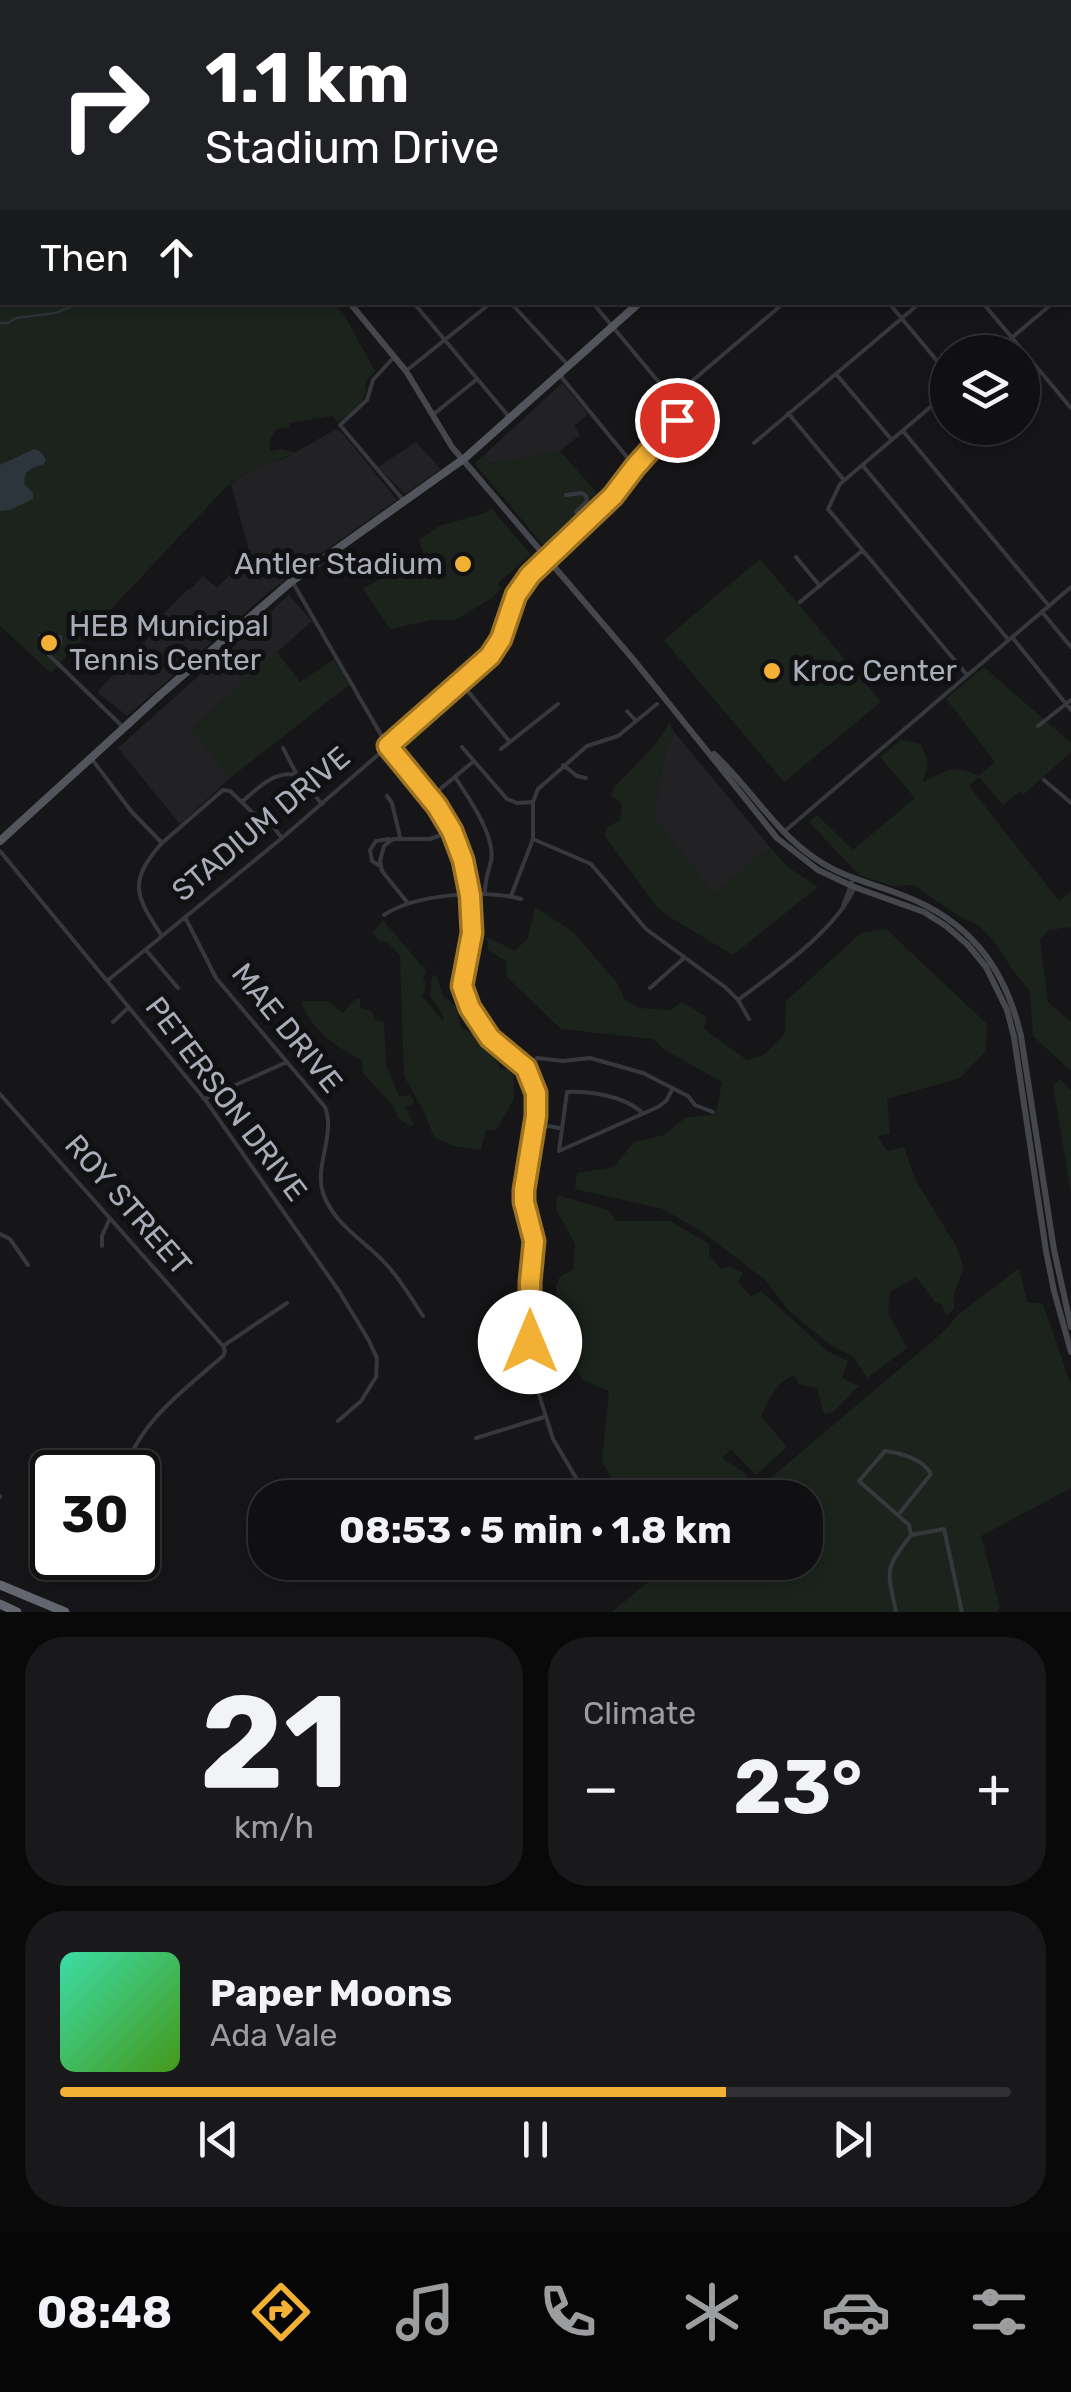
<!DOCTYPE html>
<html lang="en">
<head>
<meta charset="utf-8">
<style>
  :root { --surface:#101012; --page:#19191b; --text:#f1f3f6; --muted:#9c9d9f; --line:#303032; --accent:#f2b134 }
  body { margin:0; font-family:Rubik,sans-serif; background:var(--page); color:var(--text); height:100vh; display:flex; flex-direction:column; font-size:38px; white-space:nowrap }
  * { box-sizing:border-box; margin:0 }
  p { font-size:32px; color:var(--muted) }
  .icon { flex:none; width:55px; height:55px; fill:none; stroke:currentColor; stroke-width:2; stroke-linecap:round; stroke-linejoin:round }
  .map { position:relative; height:1612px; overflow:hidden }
  .details { display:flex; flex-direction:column; gap:25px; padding:25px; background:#09090a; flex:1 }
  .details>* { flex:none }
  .banner { position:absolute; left:0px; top:0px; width:1072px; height:305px; box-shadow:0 5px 15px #0003,0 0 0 2px var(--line); background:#202124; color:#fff; overflow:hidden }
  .fabs { position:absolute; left:930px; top:335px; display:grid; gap:20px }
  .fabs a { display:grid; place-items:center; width:110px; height:110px; border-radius:50%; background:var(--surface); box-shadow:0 5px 15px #0003,0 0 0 2px var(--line); font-size:50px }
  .speed { position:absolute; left:30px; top:1450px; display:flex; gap:20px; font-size:50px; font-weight:700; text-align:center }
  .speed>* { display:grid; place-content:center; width:130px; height:130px; border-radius:50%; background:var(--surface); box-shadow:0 5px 15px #0003,0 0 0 2px var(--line); line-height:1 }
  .speed .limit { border:5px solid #111; border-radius:15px; background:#fff; color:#111 }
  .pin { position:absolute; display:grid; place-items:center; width:85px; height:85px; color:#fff; margin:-42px; border:5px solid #fff; border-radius:50%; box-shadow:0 2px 10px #0007 }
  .me { position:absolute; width:110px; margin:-55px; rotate:0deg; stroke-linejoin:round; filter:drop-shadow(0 0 8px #0008) }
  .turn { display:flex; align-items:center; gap:35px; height:210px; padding:0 40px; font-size:45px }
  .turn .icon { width:130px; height:130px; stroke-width:2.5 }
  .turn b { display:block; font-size:70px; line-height:85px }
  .then { display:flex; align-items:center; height:95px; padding:0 40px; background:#0003; gap:20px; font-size:38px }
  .big { font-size:75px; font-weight:700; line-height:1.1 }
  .details .tile { flex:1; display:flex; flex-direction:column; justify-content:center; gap:15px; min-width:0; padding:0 35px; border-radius:40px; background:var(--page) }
  .details .dial { align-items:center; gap:0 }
  .dial b { font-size:130px; line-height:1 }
  .song { display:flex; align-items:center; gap:30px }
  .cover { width:120px; height:120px; border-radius:15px; background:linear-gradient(135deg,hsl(160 70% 55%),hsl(100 70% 35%)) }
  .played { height:10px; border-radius:5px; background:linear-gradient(90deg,var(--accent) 70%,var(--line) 70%) }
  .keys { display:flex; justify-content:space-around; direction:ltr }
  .heat { display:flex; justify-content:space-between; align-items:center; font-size:55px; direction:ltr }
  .details .tiles { flex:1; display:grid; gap:25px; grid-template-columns:1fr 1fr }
  .tile:last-child { grid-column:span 2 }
  .trip { position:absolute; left:248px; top:1480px; width:575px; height:100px; border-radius:40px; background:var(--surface); box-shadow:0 5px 15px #0003,0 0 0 2px var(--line); font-weight:700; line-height:100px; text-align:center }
  .tabs { display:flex; height:160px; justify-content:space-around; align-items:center; background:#060607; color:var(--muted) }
  .tabs .icon { width:70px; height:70px }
  .tabs .selected { color:var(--accent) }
  .tabs b { font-size:45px; color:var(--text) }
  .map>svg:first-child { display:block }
  .built { fill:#222225 }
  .green { fill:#1c231d }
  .water { fill:#2c353c }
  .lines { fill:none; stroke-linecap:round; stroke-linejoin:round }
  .stream { stroke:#2c353c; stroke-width:2.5 }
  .street { stroke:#37383d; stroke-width:4 }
  .secondary { stroke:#45474d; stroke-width:6 }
  .primary { stroke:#53555c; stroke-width:8 }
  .highway { stroke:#63666e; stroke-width:9 }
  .route-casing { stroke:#9d7322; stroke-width:25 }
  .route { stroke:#f2b134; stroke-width:18 }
  .poi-dot { fill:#f2b134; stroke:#111113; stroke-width:4 }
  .labels { text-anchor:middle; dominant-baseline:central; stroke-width:10; stroke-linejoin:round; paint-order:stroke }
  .poi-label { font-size:30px; fill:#a8adb8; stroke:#111113; text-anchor:start }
  .street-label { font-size:30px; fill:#a8adb8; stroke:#111113 }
</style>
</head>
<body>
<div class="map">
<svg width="1071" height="1612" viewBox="0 0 1071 1612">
  <rect width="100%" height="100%" fill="#161618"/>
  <path class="built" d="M562,383L588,414L574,426L580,435L560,451L490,464L483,456Z
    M336,429L343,434L397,500L300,568L263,597L127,716L97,692L149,637L145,633L188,589L190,590L203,576L217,588L250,554L231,484L250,471L289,456Z
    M416,442L441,469L405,494L378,467Z
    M289,595L312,621L192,728L230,778L180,824L118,748Z
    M674,732L770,847L714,894L654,818L655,803L665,754Z"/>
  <path class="green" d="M2,213V302L334,303L343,313L375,371L365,383C369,402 352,411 338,422L332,416L289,423V427L276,429L271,438L269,449L271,451L281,449L293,452L292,454L250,471L226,487L51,673L0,626V214Z
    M560,451L604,501L548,551L475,464L483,456L491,464Z
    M491,508L531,555L498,583L501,588L492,598L455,620H431L390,629L363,589L388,574L391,575L423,553L419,540L439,526L485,513Z
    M760,559L881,702L784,782L664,640Z
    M277,652L300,682L334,659L349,685L230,778L191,729Z
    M984,667L1071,743V752L1023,795L1020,791L1003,805L979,777L969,786L1059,901L1071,891V927L1048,930L1040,940L1048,1002L1071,1022V1071L1033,1036L1030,991L1014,972L996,944L978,925L958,916L914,885L893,886L859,875L809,822L817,815L853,850L915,798L880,757L901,740L921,744L928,763L923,782C945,771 955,763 978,776L995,762L946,699Z
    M670,722L674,732L665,754L655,803L654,818L714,893L770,847L788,867L818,887L733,955L668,916L655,905L605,836L606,828L620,820L622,806L617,799L611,796L614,787L655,745Z
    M535,907L573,932L618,984L624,999L639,1008L671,1010L682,1002L707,1017L704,1029L747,1060L764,1055L785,1033L786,1001L861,933L886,929L987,1024L986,1051L960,1078L887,1099L890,1134L878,1136L887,1151L904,1147L915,1179L956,1246L964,1267L954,1293V1309L946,1315L941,1304L935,1302L916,1277L890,1292L888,1313L907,1348L867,1378L853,1357L828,1343L789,1311L764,1279L701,1231L663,1209L575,1189L577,1173L614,1167L634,1142L664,1135L685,1118L716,1114L722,1082L665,1050L653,1039L561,1029L507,977L506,961L488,950L487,937L515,951L528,938Z
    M383,920L422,966L424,965L426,972L423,978L426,986L422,996L442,1020L445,1018L430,996L432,975L437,976L443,996L457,1007L461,1028C479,1034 493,1052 500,1069H513L514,1099L496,1130H486L481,1150L453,1146L434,1137L424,1112L404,1076L400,956L388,942L379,941L373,933Z
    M355,999H360V1007L372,1012L375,1020L384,1022L386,1064L399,1097L410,1095L415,1103L405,1107L414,1124L411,1127L398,1118L393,1106L363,1073L362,1060C336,1048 310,1029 301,1001H328L343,1013Z
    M1060,1079L1071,1091V1193L1053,1085Z
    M557,1195L608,1210L616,1221H670L709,1244V1255L721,1269L728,1266L743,1273L738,1282L751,1296L761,1291L827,1351L848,1361L842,1378L859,1386L833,1412L824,1414L817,1388L798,1384L795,1375C777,1381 769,1399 761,1416L787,1447L756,1475L731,1449L722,1458L745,1473L749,1481L728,1497H622L602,1461L609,1391L583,1380L561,1344L556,1287L559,1278L573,1269L575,1244L556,1209Z
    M1019,1268L1027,1302L1043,1304L1071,1385V1488L981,1536L1000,1607L997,1612H612L671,1563L805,1562V1498L748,1497L942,1333L958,1315Z"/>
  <path class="water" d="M34,449L40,451L46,459L44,464C32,468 22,470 25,485L33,493V499L10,510L0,511V465Z"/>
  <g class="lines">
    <path class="stream" d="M193,2L194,0
      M0,323H8L16,318L55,313L83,302"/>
    <path class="street" d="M33,0V2
      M93,0V2
      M342,0L344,2
      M537,0L539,2
      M634,0L636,2
      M789,0L791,2
      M905,0L907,2
      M297,2L300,0
      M513,2L516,0
      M611,2L614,0
      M646,2L649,0
      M719,2L722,0
      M857,2L860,0
      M1070,63L1071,62
      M0,108L2,109
      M1070,177L1071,176
      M1070,197L1071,199
      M1070,289L1071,288
      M413,302L510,418
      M510,302L568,365
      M888,302L948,374
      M982,302L1071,408
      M1069,302L1071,305
      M995,352L1054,302
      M394,357L373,380L367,400L340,425L405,502
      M406,371L492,302
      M559,374L635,467
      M836,374L891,439
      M948,392L840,484L828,509L967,675
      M672,398L785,302
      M788,413L843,479
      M434,414L477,379
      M903,431L1049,606
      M754,443L921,302
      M863,466L1007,638
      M566,495L582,493L586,496L587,501L576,512
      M796,557L820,586
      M292,581L388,747L437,806L452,831L463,859L470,895L472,933L462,986L482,1029L525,1068L533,1084L538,1103L524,1196L534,1241L530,1282L531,1342L534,1379L553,1439L588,1498
      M800,602L862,551
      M1042,612L1071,647
      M40,636L60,637V644L49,647V655L124,728
      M1012,637L1071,710
      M461,683L510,742
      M627,711L636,721
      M1038,726L1071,700
      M462,747L507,799L517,803L533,802
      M283,748L297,775
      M501,749L558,704
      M91,758L131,811L162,843C127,882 136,897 162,936
      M563,765L577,776L586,778
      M455,777C468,797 496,836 491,861C488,874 485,878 485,893
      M1044,780L1071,803
      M439,790L474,761
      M387,796L392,803L400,837
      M242,802C258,788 274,770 297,775L322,804
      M785,831L1071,587
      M533,839L591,864L646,929L725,987L738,1000L749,1019
      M162,843L223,790L230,791L253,813L268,820L282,838
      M0,851L206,1101L339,1291L368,1339L377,1358L376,1377L361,1401L338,1421
      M380,866L372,861L370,850L376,841L389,839
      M511,896L533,839V802L538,789L587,746L618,736L657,704
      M407,902L382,871L380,861L384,846L393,839H430L452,831
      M843,906L854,877
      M384,915C415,894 485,889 521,899
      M185,917L216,978L325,1107C336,1135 314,1166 323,1193C334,1225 365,1241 386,1264C401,1280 411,1298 423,1316
      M146,950L178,988
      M107,981L282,838L484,663C506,639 507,607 526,581C544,556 572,537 593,516C624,484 651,449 681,416L672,398L592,302
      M650,988L684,958
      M738,1000C774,973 839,928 855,886
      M113,1022L129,1007
      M525,1068L537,1058L563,1061L590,1058L643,1073L688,1096L695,1105L713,1112
      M0,1094L223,1346
      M204,1099L287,1062
      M642,1113C626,1096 589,1091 567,1092L559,1151L658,1107L666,1101L673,1088
      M535,1124L560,1128
      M0,1234L10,1239L28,1265
      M102,1246V1236L110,1218
      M223,1346L287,1303
      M476,1438L544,1417
      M124,1472C140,1421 184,1390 223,1356L225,1351L223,1346
      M0,1496V1497
      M898,1515L931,1474C923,1459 901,1453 885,1451L859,1481L909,1525L911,1535
      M132,1558L137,1564
      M896,1612C887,1568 884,1571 911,1535L944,1529L962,1612"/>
    <path class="secondary" d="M1026,0L1028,2
      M419,2L421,0
      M1070,52L1071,53
      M0,208H2
      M349,302L406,371L452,447L633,659L777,838L818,870L854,887L924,912L946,926L968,945L986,967L1007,1010L1014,1037L1046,1251L1054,1291L1071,1352
      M714,754C750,787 774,831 816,859C842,877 873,884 902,895C969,920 1005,967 1021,1036L1054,1250L1071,1327"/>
    <path class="primary" d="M998,2L1001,0
      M0,841L161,694L292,581L465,458L640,302"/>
    <path class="highway" d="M0,1585L65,1612
      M0,1604L17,1612"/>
  </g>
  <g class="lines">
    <g class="route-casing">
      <path id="route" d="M530,1342V1282L534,1241L524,1202V1190L536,1116V1093L526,1068L490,1038L470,1008L462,986L472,933L470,895L463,860L452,831L437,806L388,746L490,656L501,639L516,595L530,575L613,496L635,467L677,420"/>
    </g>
    <use href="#route" class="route"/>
  </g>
  <g class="poi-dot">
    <circle cx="463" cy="564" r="10"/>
    <circle cx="49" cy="643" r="10"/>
    <circle cx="772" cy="671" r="10"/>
  </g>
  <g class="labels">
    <g class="poi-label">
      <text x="443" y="564" text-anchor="end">Antler Stadium</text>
      <text x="69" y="626">HEB Municipal<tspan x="69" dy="34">Tennis Center</tspan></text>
      <text x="792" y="671">Kroc Center</text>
    </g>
    <g class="street-label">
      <text transform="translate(261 824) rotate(-40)">STADIUM DRIVE</text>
      <text transform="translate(287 1028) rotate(51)">MAE DRIVE</text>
      <text transform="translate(226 1099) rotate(53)">PETERSON DRIVE</text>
      <text transform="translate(128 1205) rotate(49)">ROY STREET</text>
    </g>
  </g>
</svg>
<div class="fabs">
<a><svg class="icon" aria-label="layers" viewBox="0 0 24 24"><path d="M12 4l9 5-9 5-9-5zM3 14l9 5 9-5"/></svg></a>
</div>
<div class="speed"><div class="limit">30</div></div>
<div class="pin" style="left:677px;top:420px;background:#d93025"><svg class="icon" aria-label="arrive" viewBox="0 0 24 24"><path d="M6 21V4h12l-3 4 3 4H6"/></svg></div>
<svg class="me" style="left:530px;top:1342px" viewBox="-20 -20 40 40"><circle r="19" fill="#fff"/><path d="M0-13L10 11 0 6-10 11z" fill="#f2b134"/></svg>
<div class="trip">08:53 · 5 min · 1.8 km</div>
<div class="banner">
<div class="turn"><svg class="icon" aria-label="right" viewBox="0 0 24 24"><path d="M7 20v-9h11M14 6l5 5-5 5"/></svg><div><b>1.1 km</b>Stadium Drive</div></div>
<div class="then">Then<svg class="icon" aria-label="ahead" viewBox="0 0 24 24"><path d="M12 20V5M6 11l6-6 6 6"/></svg></div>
</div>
</div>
<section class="details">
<div class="tiles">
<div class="tile dial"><b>21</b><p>km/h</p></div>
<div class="tile"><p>Climate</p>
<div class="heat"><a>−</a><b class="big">23°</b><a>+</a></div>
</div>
<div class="tile">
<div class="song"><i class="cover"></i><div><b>Paper Moons</b><p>Ada Vale</p></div></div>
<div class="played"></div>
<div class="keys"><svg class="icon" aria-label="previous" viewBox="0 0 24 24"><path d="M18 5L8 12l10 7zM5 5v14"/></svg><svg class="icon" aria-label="pause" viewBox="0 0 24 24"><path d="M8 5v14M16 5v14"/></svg><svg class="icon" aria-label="next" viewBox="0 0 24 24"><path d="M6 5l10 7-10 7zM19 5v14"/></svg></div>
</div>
</div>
</section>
<nav class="tabs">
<b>08:48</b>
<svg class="icon selected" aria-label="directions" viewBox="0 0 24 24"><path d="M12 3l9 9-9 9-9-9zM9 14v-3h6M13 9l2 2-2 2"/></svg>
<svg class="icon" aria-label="music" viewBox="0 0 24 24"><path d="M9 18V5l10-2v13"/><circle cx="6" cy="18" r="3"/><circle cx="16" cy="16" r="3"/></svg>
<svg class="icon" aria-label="phone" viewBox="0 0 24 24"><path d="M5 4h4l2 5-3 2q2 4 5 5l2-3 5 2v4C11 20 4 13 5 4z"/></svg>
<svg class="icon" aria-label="climate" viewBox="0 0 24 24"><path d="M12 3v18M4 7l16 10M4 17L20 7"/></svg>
<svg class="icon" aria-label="car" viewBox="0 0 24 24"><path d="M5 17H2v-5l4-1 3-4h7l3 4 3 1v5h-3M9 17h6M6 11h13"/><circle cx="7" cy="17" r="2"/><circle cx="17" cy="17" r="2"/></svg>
<svg class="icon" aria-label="filters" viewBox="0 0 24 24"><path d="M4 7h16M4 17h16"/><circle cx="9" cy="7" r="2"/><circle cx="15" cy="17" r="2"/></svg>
</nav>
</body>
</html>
